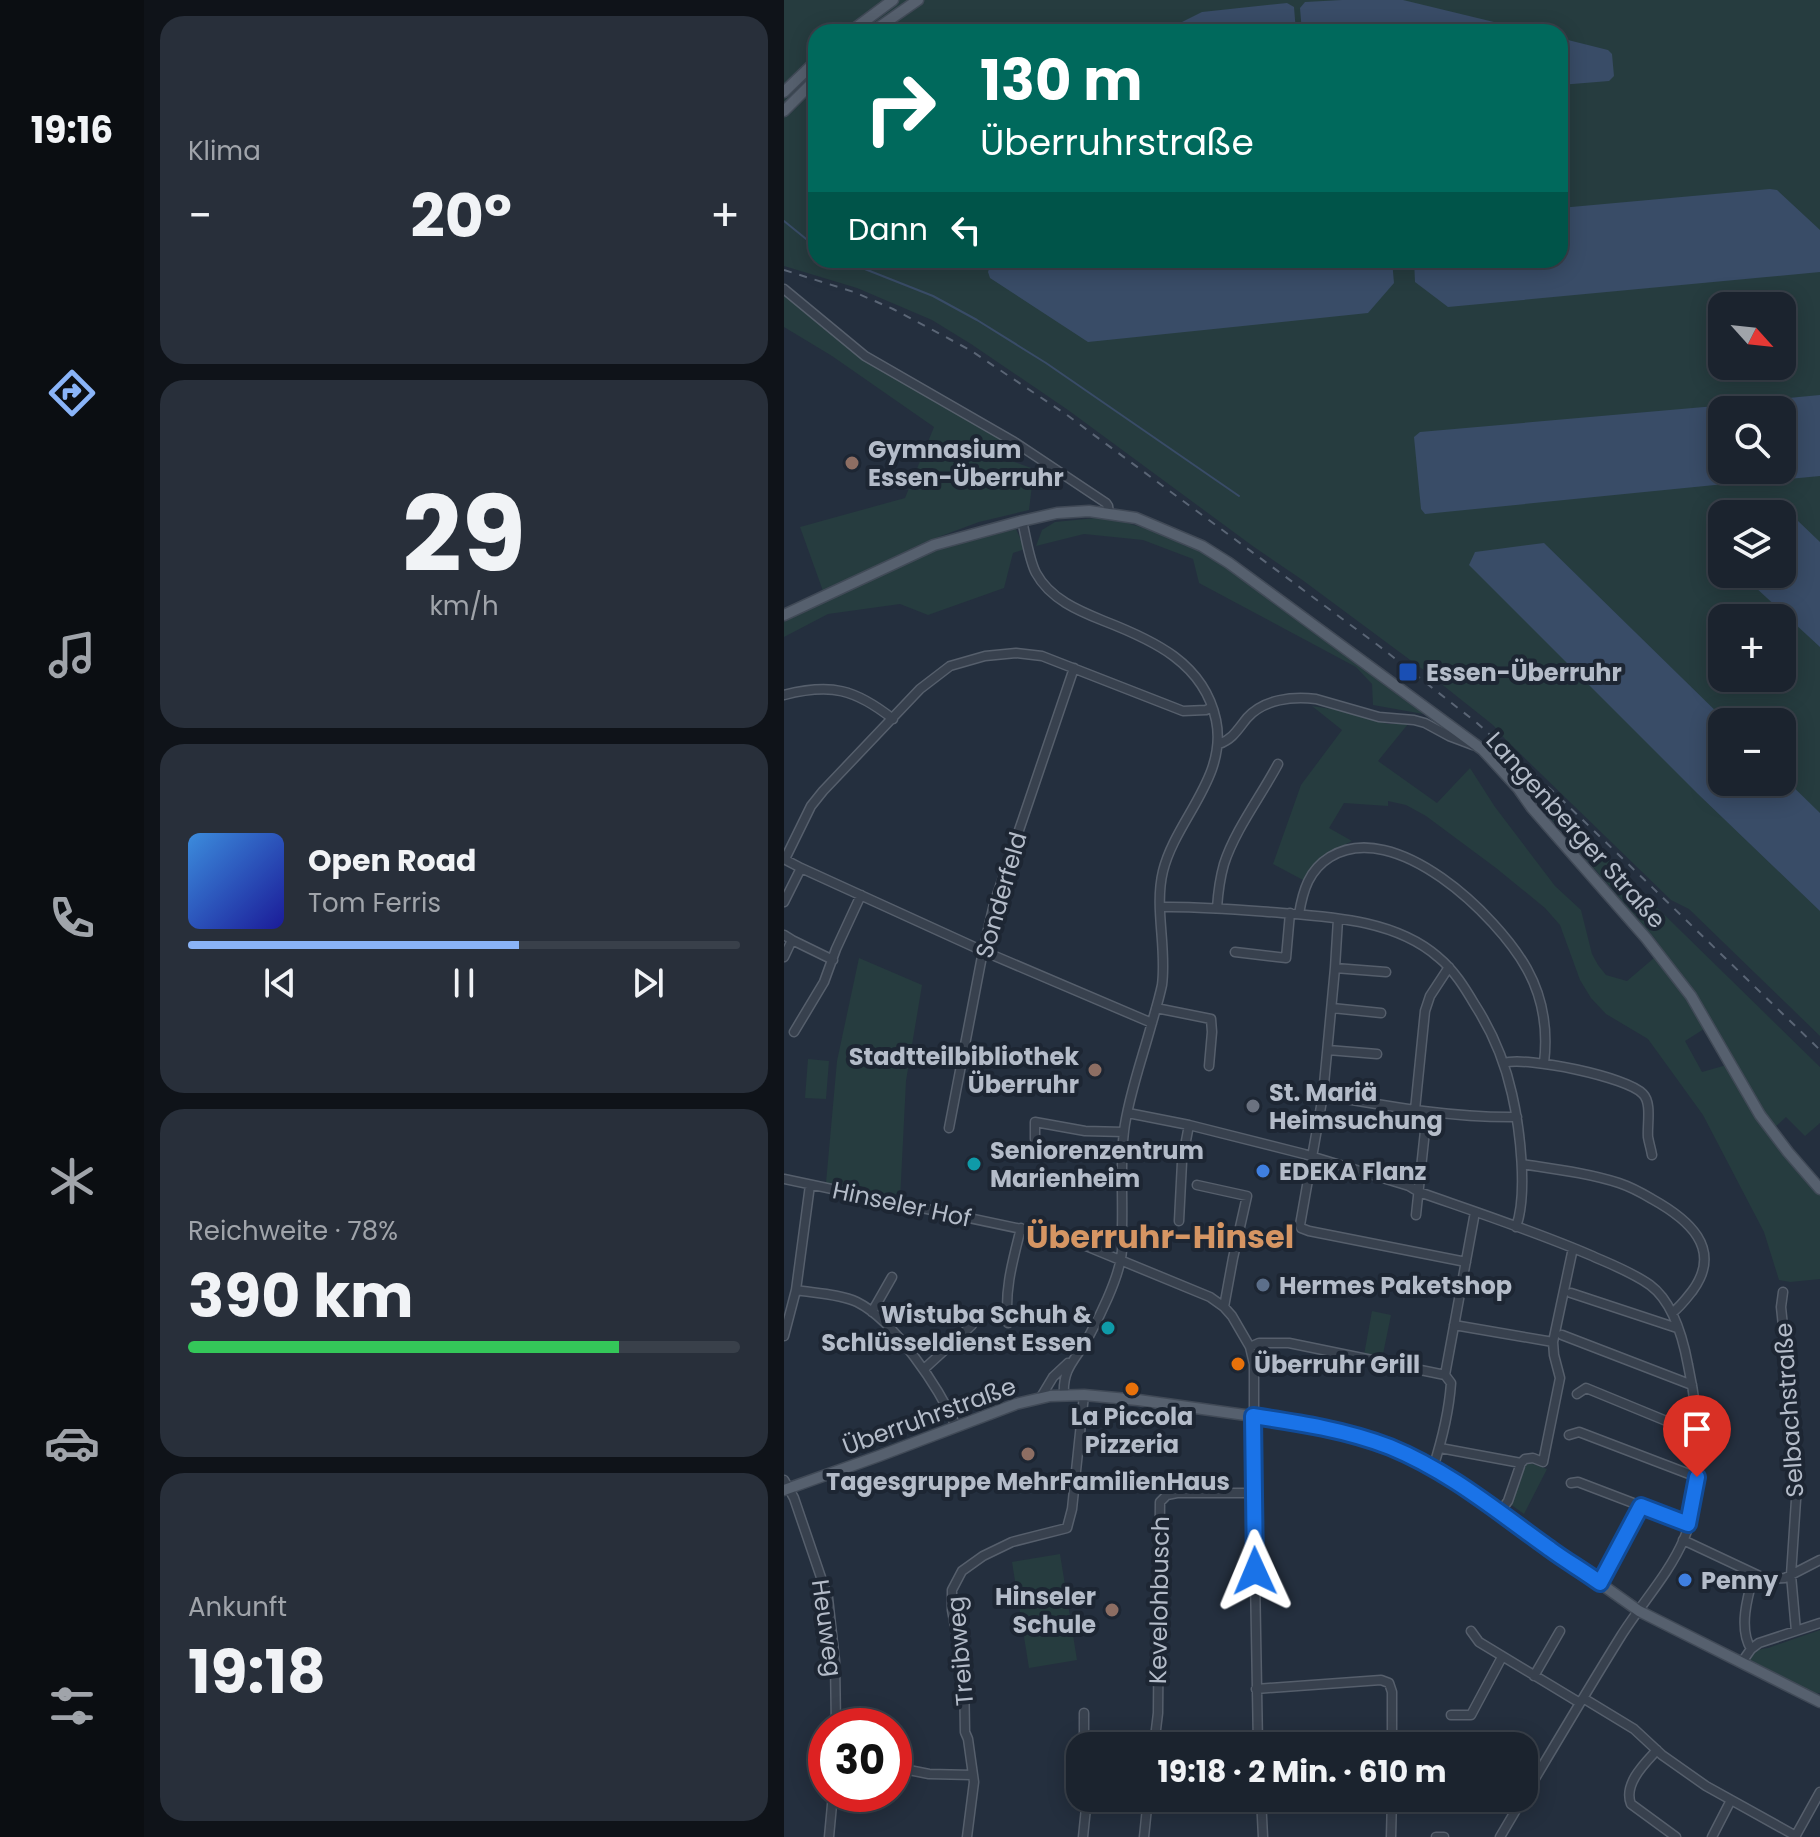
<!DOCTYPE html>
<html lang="de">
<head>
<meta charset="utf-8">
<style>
  :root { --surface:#1b232e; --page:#282f3a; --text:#f1f3f6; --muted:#a0a4aa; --line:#39404a; --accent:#8ab4f8 }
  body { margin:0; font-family:Poppins,sans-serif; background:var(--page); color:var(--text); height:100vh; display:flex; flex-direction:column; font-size:30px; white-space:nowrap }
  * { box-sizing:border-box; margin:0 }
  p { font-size:26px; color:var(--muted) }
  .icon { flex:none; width:44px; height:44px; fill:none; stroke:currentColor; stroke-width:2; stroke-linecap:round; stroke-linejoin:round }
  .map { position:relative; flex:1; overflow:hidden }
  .side { display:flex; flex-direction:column; gap:16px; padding:16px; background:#0f1319; width:640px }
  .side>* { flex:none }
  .guide { position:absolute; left:24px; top:24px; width:760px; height:244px; border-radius:24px; box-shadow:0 4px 20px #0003,0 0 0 2px var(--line); background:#00695c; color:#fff; overflow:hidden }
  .needle { width:52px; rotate:117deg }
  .buttons { position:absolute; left:924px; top:292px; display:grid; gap:16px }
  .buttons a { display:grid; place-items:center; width:88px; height:88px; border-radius:16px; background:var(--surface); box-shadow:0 4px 20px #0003,0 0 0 2px var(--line); font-size:40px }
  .speed { position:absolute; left:24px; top:1708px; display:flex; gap:16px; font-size:40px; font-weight:700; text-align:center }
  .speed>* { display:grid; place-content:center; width:104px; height:104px; border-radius:50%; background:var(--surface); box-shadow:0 4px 20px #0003,0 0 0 2px var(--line); line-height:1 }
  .speed .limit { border:12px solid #d22; background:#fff; color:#111 }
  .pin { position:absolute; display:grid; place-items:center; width:68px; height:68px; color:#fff; margin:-82px -34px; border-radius:50% 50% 50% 0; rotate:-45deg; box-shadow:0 0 8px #0007 }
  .pin .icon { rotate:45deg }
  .me { position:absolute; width:88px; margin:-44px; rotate:359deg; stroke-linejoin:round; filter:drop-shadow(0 0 6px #0008) }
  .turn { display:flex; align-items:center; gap:28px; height:168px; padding:0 40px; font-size:36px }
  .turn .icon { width:104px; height:104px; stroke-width:2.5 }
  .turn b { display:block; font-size:56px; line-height:68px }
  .then { display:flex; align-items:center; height:76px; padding:0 40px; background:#0003; gap:16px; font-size:30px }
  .big { font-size:60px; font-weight:700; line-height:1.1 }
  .side .tile { flex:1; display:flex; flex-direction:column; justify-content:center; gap:12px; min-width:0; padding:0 28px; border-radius:24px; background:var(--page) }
  .side .dial { align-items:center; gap:0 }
  .dial b { font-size:104px; line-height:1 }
  .song { display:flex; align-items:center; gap:24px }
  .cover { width:96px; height:96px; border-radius:12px; background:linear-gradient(135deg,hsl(210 70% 55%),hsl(240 70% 35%)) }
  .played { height:8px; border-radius:4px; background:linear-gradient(90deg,var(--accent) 60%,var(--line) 60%) }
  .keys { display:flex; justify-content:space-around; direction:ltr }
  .heat { display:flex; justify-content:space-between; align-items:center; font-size:44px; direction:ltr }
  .charge { height:12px; border-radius:6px; background:linear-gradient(90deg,#34c759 78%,var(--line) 0) }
  .trip { position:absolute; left:282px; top:1732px; width:472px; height:80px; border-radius:24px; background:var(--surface); box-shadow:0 4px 20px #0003,0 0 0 2px var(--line); font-weight:700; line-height:80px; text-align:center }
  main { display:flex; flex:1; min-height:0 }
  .dock { display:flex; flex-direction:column; width:144px; justify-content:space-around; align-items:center; background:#0b0e12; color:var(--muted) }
  .dock .icon { width:56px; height:56px }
  .dock .selected { color:var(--accent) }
  .dock b { font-size:36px; color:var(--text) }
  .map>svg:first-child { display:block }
  .green { fill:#263c3f; fill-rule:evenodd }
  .water { fill:#394c67 }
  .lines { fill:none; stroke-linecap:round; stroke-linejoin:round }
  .stream { stroke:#394c67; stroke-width:2 }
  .minor-casing { stroke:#565f6c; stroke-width:11 }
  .major-casing { stroke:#414a57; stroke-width:13 }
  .minor { stroke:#38414e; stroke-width:8 }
  .major { stroke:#56606e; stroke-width:10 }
  .rail { stroke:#5a6575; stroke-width:2; stroke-dasharray:8 8; stroke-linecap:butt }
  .route-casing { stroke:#114b97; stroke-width:20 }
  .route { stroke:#1a73e8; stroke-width:14 }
  .education-dot { fill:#8d6e63; stroke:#1d2633; stroke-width:3 }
  .transit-dot { fill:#1a4fb4; stroke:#1d2633; stroke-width:3 }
  .worship-dot { fill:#6b7280; stroke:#1d2633; stroke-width:3 }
  .culture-dot { fill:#0f9aa8; stroke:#1d2633; stroke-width:3 }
  .shop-dot { fill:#3f7fe0; stroke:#1d2633; stroke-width:3 }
  .service-dot { fill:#5c6f8a; stroke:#1d2633; stroke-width:3 }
  .food-dot { fill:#e8710a; stroke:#1d2633; stroke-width:3 }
  .labels { text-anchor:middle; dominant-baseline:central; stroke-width:8; stroke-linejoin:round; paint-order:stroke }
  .poi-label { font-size:24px; font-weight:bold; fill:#b4bcc9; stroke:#1d2633; text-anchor:start }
  .street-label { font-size:24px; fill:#b4bcc9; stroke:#1d2633 }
  .district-label { font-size:32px; font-weight:bold; fill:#d59563; stroke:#1d2633 }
</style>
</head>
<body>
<main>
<nav class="dock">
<b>19:16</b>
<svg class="icon selected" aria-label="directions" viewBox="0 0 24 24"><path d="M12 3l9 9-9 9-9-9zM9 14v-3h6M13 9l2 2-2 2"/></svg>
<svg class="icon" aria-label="music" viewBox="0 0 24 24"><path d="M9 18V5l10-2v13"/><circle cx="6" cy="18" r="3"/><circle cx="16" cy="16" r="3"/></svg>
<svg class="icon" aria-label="phone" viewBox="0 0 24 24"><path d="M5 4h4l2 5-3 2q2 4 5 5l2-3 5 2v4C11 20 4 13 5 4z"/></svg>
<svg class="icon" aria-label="climate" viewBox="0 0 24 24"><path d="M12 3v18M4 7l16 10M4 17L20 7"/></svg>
<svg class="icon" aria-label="car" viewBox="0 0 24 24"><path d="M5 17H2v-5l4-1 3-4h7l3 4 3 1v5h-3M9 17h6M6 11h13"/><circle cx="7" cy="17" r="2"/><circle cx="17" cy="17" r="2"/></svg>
<svg class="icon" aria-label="filters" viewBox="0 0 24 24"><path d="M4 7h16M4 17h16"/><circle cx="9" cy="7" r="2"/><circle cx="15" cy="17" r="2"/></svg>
</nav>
<section class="side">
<div class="tile"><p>Klima</p>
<div class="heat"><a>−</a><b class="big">20°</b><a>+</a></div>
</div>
<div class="tile dial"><b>29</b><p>km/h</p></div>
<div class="tile">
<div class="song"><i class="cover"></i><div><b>Open Road</b><p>Tom Ferris</p></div></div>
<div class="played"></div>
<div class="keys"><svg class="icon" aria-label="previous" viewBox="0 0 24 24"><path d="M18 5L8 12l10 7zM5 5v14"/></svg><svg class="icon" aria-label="pause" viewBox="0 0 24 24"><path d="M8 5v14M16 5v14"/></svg><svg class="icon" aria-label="next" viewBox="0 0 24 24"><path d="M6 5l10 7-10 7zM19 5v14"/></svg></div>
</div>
<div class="tile"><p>Reichweite · 78%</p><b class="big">390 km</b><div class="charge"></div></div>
<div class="tile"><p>Ankunft</p><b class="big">19:18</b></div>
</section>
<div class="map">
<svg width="1036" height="1837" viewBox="0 0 1036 1837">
  <rect width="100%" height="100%" fill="#242f3e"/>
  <path class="green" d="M0,0H1036V1036L905,909L887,900L721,739L709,725L641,671L517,579L470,547L284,410L187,344L148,320L73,288L0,266ZM32,32H776V260H32ZM938,306H998V366H938ZM938,410H998V470H938ZM938,514H998V574H938ZM938,618H998V678H938ZM938,722H998V782H938Z
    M0,292L79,358L230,446L225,460L250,469L245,510L195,522L141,542L39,591L16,527L121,498L150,427L48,356L0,327Z
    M322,517L374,532L401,546L417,549L444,564L645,715L589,705L588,684L572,667L415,583L409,559L359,540L300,534L252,546L258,530L271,522Z
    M232,529L241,549L229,553L220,588L144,615L116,604L44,614L0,637V622L105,570L186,537Z
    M528,706L561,711L604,724H624L594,761L653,803L686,768L711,807L771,886L797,910L808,954L814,965L822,975L843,981L870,958L906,1004L920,1029L901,1041L918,1072L946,1064L1036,1190V1279L1006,1282L995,1280L980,1232L919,1115L864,1039L822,1014L807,998L796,980L776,925L761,908L712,868L642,816L622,805L604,801V806L560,803L545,828L568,841L540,855L519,880L489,864L517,785L558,730Z
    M729,771L762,799L1036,1067V1123L1021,1136L1002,1117L988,1130L908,995L872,940L744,792Z
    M75,958L138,985L122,1081L116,1200L42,1183L53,1061Z
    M24,1059L45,1061L42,1099L21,1098Z
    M588,1311L607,1315L598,1359L580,1355Z
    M743,1462L763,1469L740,1514L726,1504Z
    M276,1554L293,1660L245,1668L228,1562Z
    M1036,1630V1693L1030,1694L966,1660C971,1651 974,1649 984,1648Z"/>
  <path class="water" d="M558,0H619L751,32H518L516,8L521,2Z
    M503,3L510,7L512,32H378L418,12Z
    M776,38L824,50L828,54L830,76L825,81L776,85Z
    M986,189L993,190L1036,230V272L664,307L631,282L630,260H776V208Z
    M208,260H608L610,283L584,313L304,342L206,278L204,272Z
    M1036,395V476L983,481L978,477V470H998V410H971V405L973,401Z
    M943,405L946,410H938V470H953L954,478L951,483L641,514L637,509L630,437L636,432Z
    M1013,520L1036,542V647L957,574H998V521Z
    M760,543L943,722H938V782H998V776L1036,813V911L914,794L685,565L691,552Z"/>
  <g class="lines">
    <path class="stream" d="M0,221L32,247
      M58,260L149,296L193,320L262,363L455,496"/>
    <g class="minor-casing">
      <path id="minor" d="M0,289L81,356L232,443L322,503L324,506L325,513
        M238,521C242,536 245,560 252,573C266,599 295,611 320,621C369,640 420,663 432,720C444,777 392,819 379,871C370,908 383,947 378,985C375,999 371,1012 367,1026C358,1059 344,1098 340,1131C336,1163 339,1196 338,1228C338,1238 339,1249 337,1258C333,1281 316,1316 305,1336C293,1359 278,1367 280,1395
        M0,695C47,683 71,689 109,719
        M435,744C449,739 454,729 463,718C480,699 509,696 532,699L595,717L630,720L641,723L665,736L689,745
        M0,859L17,868L199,951L368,1023
        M1,859L27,806L39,791L136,689L166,666L201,656L232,653L258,656L399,711L422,710L428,707
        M0,902L17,868
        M377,907C417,906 458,910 498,913C551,917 613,921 654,957C670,970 681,988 691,1005C709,1033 721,1062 728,1094C736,1129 744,1194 732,1227
        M433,908C434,893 436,878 440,864C451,830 477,796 494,764
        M515,914C519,890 525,870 546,857C611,817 713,915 743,969C759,998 764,1030 760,1063
        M554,919L551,968L539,1095L516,1225L517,1228L525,1231L682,1262
        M0,935L8,940L49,960
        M451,952L502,958L506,913
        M0,957L8,940
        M551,968L602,972
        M372,1008L427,1019L428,1032L425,1066
        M548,1008L597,1013
        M10,1032L40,982L52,949L77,895
        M544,1050L593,1054
        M720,1063C742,1056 844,1077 859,1094C868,1103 863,1125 864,1137C865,1143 867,1149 868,1155
        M539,1095C603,1106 668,1118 733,1117
        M631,1110L641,1011L646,996L665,967
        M344,1113L405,1125L520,1154L625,1186L635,1192C692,1212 750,1231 806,1255C826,1264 848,1272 866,1285C889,1302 899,1338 904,1365C916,1421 922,1485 900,1539C885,1574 857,1604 837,1636C804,1689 772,1743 740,1797
        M165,1128L199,951L210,904L290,668
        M251,1139V1122L301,1131L340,1132
        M738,1164C770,1169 804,1173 835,1183C847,1187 858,1193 868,1199C904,1219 939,1248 909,1290C902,1299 897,1306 888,1313
        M0,1179L285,1239L426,1297L440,1307L448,1316L466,1347L470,1364V1520L474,1746
        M413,1185L463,1196L449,1258L440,1307
        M632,1215L643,1112
        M395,1221L398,1162L405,1125
        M12,1290C30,1293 57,1294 73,1302C111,1321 155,1388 172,1426
        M999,1292L997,1307L1014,1470L1007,1575L1012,1631
        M787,1293L893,1328
        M88,1312L108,1277
        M224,1323C220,1290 229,1260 237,1228
        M670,1325L769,1342
        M778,1335L908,1385
        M0,1336L12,1290L26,1185
        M466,1347L475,1343H505L661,1375
        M140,1369L188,1325
        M793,1394L802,1388L914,1434
        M257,1397L269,1377L284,1363
        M785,1435L795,1432L913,1477
        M656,1448L737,1463L724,1501L716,1512
        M737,1463L741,1459L749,1458L759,1462L776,1378L770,1355L769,1342L789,1248
        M649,1468C658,1440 665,1412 667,1383L661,1375L691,1212
        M0,1480L10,1498L44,1598L51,1661L52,1726
        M787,1483L794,1482L904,1524
        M899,1540L982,1579L1001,1578L1036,1560
        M816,1583L857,1506
        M687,1631L695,1642L796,1703
        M967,1649C954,1628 964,1595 970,1574
        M958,1662L967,1649L975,1643L1036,1623
        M750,1676L776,1631
        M472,1689L597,1680L605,1683L608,1692V1746
        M799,1698L850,1729L878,1755L922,1786L1012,1836
        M300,1713V1738L305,1746
        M667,1715H687L718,1657
        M370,1746L374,1713L376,1502L383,1495L393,1493H470
        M873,1750C861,1763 839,1784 847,1804L892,1837
        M110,1767L145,1774L188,1775
        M477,1798L479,1837
        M45,1837L49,1794
        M183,1837L190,1782L184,1739L181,1732L180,1674L168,1610V1590L178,1571L199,1556L228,1542L283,1528L288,1509L300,1395
        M299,1837L303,1798
        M360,1837L364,1798
        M607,1837L608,1798
        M652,1837H660
        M716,1837L739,1798
        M928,1837L947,1800
        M1011,1837L1036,1792"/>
    </g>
    <g class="major-casing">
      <path id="major" d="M66,32L109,0
        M88,32L134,0
        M0,92L32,61
        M0,111L32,79
        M0,615L150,545L238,521L273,513L305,511L352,518L418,546L445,563L699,750L734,788L748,808L862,938L907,996L976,1115L1004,1152L1036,1189
        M0,1490L95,1456L232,1404L266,1396L300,1395L354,1400L540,1426L604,1447L649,1468L692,1495L855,1611L1036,1702"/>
    </g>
    <use href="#minor" class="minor"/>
    <use href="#major" class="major"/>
    <path class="rail" d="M0,270L70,292L109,309L186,350L283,415L595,646L693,723L773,795L1036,1050"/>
  </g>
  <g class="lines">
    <g class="route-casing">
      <path id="route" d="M471,1571L469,1416C516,1423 562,1430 606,1447C665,1471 714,1512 766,1549C782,1561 800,1571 816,1583L857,1506L904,1524L913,1477"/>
    </g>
    <use href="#route" class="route"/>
  </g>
  <g class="education-dot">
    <circle cx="68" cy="463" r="8"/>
    <circle cx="311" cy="1070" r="8"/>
    <circle cx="244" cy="1454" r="8"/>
    <circle cx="328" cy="1610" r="8"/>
  </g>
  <rect class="transit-dot" x="614" y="662" width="20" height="20" rx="4"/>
  <circle class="worship-dot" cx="469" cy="1106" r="8"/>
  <g class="culture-dot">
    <circle cx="190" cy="1164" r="8"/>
    <circle cx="324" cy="1328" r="8"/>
  </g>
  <g class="shop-dot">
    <circle cx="479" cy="1171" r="8"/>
    <circle cx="901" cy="1580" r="8"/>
  </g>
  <circle class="service-dot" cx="479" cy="1285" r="8"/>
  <g class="food-dot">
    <circle cx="454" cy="1364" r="8"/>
    <circle cx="348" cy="1389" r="8"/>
  </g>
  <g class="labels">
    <g class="poi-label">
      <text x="84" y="449">Gymnasium<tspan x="84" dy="28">Essen-Überruhr</tspan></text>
      <text x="642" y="672">Essen-Überruhr</text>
      <text x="295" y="1056" text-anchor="end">Stadtteilbibliothek<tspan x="295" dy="28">Überruhr</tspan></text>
      <text x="485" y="1092">St. Mariä<tspan x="485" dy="28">Heimsuchung</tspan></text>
      <text x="206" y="1150">Seniorenzentrum<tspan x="206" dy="28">Marienheim</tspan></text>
      <text x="495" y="1171">EDEKA Flanz</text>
      <text x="495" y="1285">Hermes Paketshop</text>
      <text x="308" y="1314" text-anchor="end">Wistuba Schuh &amp;<tspan x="308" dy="28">Schlüsseldienst Essen</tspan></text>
      <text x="470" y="1364">Überruhr Grill</text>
      <text x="348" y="1416" text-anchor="middle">La Piccola<tspan x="348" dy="28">Pizzeria</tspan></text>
      <text x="244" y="1481" text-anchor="middle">Tagesgruppe MehrFamilienHaus</text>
      <text x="917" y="1580">Penny</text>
      <text x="312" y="1596" text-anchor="end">Hinseler<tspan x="312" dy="28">Schule</tspan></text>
    </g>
    <g class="street-label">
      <text transform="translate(792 830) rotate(48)">Langenberger Straße</text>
      <text transform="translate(217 895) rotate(-74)">Sonderfeld</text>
      <text transform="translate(118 1204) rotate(12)">Hinseler Hof</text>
      <text transform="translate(1005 1410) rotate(-94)">Selbachstraße</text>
      <text transform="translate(145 1416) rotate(-20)">Überruhrstraße</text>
      <text transform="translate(375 1600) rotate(-89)">Kevelohbusch</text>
      <text transform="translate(43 1628) rotate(82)">Heuweg</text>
      <text transform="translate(176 1651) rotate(-95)">Treibweg</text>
    </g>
    <g class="district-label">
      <text x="376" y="1236">Überruhr-Hinsel</text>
    </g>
  </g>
</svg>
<div class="buttons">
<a><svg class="needle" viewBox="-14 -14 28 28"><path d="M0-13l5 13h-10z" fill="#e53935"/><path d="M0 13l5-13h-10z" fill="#a0a4aa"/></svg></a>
<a><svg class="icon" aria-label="search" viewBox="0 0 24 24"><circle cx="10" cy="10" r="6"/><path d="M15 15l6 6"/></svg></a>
<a><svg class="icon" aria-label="layers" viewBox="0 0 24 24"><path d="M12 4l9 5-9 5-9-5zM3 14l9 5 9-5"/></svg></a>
<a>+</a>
<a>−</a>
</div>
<div class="speed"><div class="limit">30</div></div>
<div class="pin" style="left:913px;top:1477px;background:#d93025"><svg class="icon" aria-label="arrive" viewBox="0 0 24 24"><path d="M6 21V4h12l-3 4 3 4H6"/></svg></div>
<svg class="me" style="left:471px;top:1571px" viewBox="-20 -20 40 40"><path d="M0-17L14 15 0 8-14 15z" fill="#1a73e8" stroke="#fff" stroke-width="4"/></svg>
<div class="trip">19:18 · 2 Min. · 610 m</div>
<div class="guide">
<div class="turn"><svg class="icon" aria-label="right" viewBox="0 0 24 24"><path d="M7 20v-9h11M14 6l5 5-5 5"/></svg><div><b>130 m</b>Überruhrstraße</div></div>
<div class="then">Dann<svg class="icon" aria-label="left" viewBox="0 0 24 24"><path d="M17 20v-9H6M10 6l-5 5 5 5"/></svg></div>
</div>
</div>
</main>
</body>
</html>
